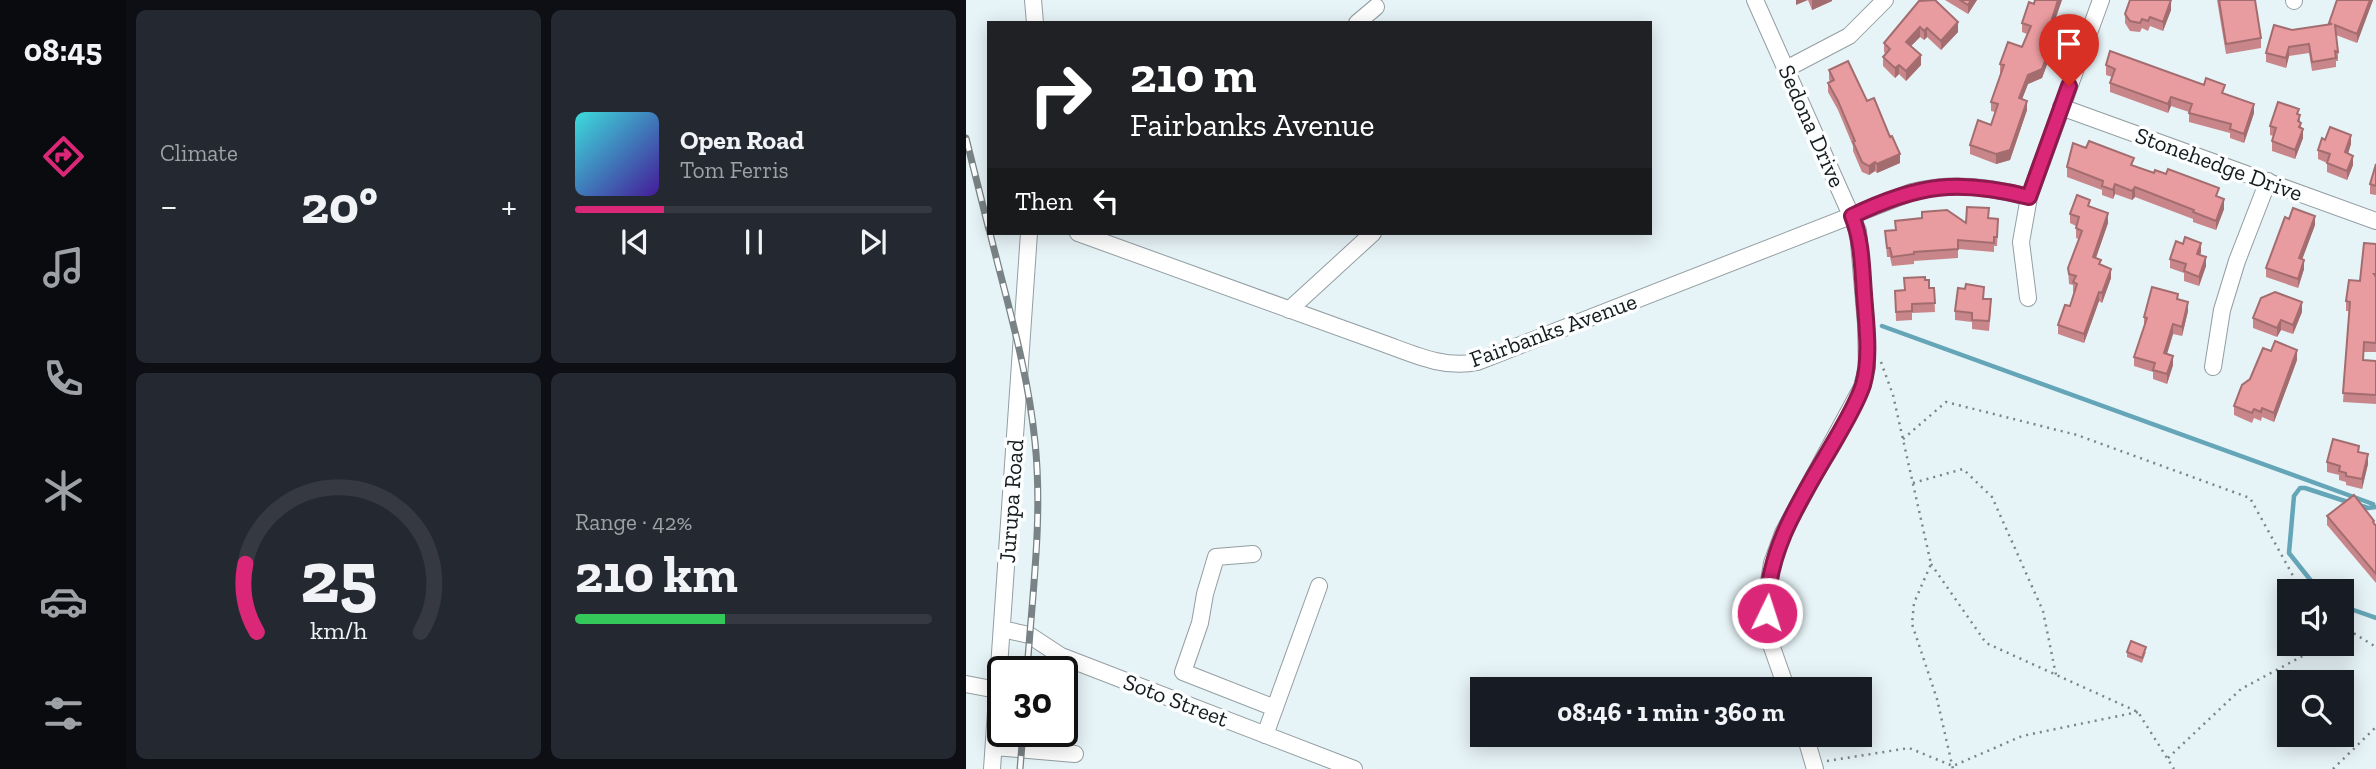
<!DOCTYPE html>
<html lang="en">
<head>
<meta charset="utf-8">
<style>
  :root { --surface:#171b24; --page:#242831; --text:#f1f3f6; --muted:#9ea1a6; --line:#363941; --accent:#db2777 }
  body { margin:0; font-family:"Zilla Slab",serif; background:var(--page); color:var(--text); height:100vh; display:flex; flex-direction:column; font-size:26px; white-space:nowrap }
  * { box-sizing:border-box; margin:0 }
  p { font-size:23px; color:var(--muted) }
  .icon { flex:none; width:38px; height:38px; fill:none; stroke:currentColor; stroke-width:2; stroke-linecap:round; stroke-linejoin:round }
  .map { position:relative; flex:1; overflow:hidden }
  .panel { display:flex; flex-direction:column; gap:10px; padding:10px; background:#0d0f14; width:840px }
  .panel>* { flex:none }
  .top-card { position:absolute; left:21px; top:21px; width:665px; height:214px; border-radius:0px; box-shadow:0 4px 18px #0003; background:#202124; color:#fff; overflow:hidden }
  .buttons { position:absolute; left:1311px; top:579px; display:grid; gap:14px }
  .buttons a { display:grid; place-items:center; width:77px; height:77px; border-radius:0px; background:var(--surface); box-shadow:0 4px 18px #0003; font-size:35px }
  .speed { position:absolute; left:21px; top:656px; display:flex; gap:14px; font-size:35px; font-weight:700; text-align:center }
  .speed>* { display:grid; place-content:center; width:91px; height:91px; border-radius:50%; background:var(--surface); box-shadow:0 4px 18px #0003; line-height:1 }
  .speed .limit { border:4px solid #111; border-radius:10px; background:#fff; color:#111 }
  .pin { position:absolute; display:grid; place-items:center; width:60px; height:60px; color:#fff; margin:-72px -30px; border-radius:50% 50% 50% 0; rotate:-45deg; box-shadow:0 0 7px #0007 }
  .pin .icon { rotate:45deg }
  .me { position:absolute; width:77px; margin:-38px; rotate:4deg; stroke-linejoin:round; filter:drop-shadow(0 0 5px #0008) }
  .turn { display:flex; align-items:center; gap:24px; height:147px; padding:0 28px; font-size:32px }
  .turn .icon { width:91px; height:91px; stroke-width:2.5 }
  .turn b { display:block; font-size:49px; line-height:60px }
  .then { display:flex; align-items:center; height:66px; padding:0 28px; background:#0003; gap:14px; font-size:26px }
  .big { font-size:52px; font-weight:700; line-height:1.1 }
  .panel .tile { flex:1; display:flex; flex-direction:column; justify-content:center; gap:10px; min-width:0; padding:0 24px; border-radius:10px; background:var(--page) }
  .panel .dial { align-items:center; gap:0 }
  .dial svg { height:182px; overflow:visible; fill:none; stroke:var(--line); stroke-width:7; stroke-linecap:round; text-anchor:middle }
  .dial text { fill:var(--text); stroke:none }
  .song { display:flex; align-items:center; gap:21px }
  .cover { width:84px; height:84px; border-radius:10px; background:linear-gradient(135deg,hsl(180 70% 55%),hsl(260 70% 35%)) }
  .played { height:7px; border-radius:4px; background:linear-gradient(90deg,var(--accent) 25%,var(--line) 25%) }
  .keys { display:flex; justify-content:space-around; direction:ltr }
  .heat { display:flex; justify-content:space-between; align-items:center; font-size:38px; direction:ltr }
  .charge { height:10px; border-radius:5px; background:linear-gradient(90deg,#34c759 42%,var(--line) 0) }
  .panel .tiles { flex:1; display:grid; gap:10px; grid-template-columns:repeat(2,1fr) }
  .trip { position:absolute; left:504px; top:677px; width:402px; height:70px; border-radius:0px; background:var(--surface); box-shadow:0 4px 18px #0003; font-weight:700; line-height:70px; text-align:center }
  main { display:flex; flex:1; min-height:0 }
  .tab-bar { display:flex; flex-direction:column; width:126px; justify-content:space-around; align-items:center; background:#090b0e; color:var(--muted) }
  .tab-bar .icon { width:49px; height:49px }
  .tab-bar .selected { color:var(--accent) }
  .tab-bar b { font-size:32px; color:var(--text) }
  .map>svg:first-child { display:block }
  .lines { fill:none; stroke-linecap:round; stroke-linejoin:round }
  .stream { stroke:#64a5b7; stroke-width:4.5 }
  .minor-casing { stroke:#939ea2; stroke-width:18 }
  .path { stroke:#7b8487; stroke-width:2.5; stroke-dasharray:2 5; stroke-linecap:butt }
  .minor { stroke:#fff; stroke-width:16 }
  .rail-casing { stroke:#798284; stroke-width:7 }
  .rail { stroke:#fcfeff; stroke-width:4.5; stroke-dasharray:13; stroke-linecap:butt }
  .wall { fill:#c8868a }
  .shaded-wall { fill:#a36d70 }
  .building { fill:#e99ca0; stroke:#a36d70; stroke-width:2 }
  .route-casing { stroke:#8e194d; stroke-width:18 }
  .route { stroke:#db2777; stroke-width:12 }
  .labels { text-anchor:middle; dominant-baseline:central; stroke-width:7; stroke-linejoin:round; paint-order:stroke }
  .street-label { font-size:23px; fill:#161b1c; stroke:#fcfeff }
</style>
</head>
<body>
<main>
<nav class="tab-bar">
<b>08:45</b>
<svg class="icon selected" aria-label="directions" viewBox="0 0 24 24"><path d="M12 3l9 9-9 9-9-9zM9 14v-3h6M13 9l2 2-2 2"/></svg>
<svg class="icon" aria-label="music" viewBox="0 0 24 24"><path d="M9 18V5l10-2v13"/><circle cx="6" cy="18" r="3"/><circle cx="16" cy="16" r="3"/></svg>
<svg class="icon" aria-label="phone" viewBox="0 0 24 24"><path d="M5 4h4l2 5-3 2q2 4 5 5l2-3 5 2v4C11 20 4 13 5 4z"/></svg>
<svg class="icon" aria-label="climate" viewBox="0 0 24 24"><path d="M12 3v18M4 7l16 10M4 17L20 7"/></svg>
<svg class="icon" aria-label="car" viewBox="0 0 24 24"><path d="M5 17H2v-5l4-1 3-4h7l3 4 3 1v5h-3M9 17h6M6 11h13"/><circle cx="7" cy="17" r="2"/><circle cx="17" cy="17" r="2"/></svg>
<svg class="icon" aria-label="filters" viewBox="0 0 24 24"><path d="M4 7h16M4 17h16"/><circle cx="9" cy="7" r="2"/><circle cx="15" cy="17" r="2"/></svg>
</nav>
<section class="panel">
<div class="tiles">
<div class="tile"><p>Climate</p>
<div class="heat"><a>−</a><b class="big">20°</b><a>+</a></div>
</div>
<div class="tile">
<div class="song"><i class="cover"></i><div><b>Open Road</b><p>Tom Ferris</p></div></div>
<div class="played"></div>
<div class="keys"><svg class="icon" aria-label="previous" viewBox="0 0 24 24"><path d="M18 5L8 12l10 7zM5 5v14"/></svg><svg class="icon" aria-label="pause" viewBox="0 0 24 24"><path d="M8 5v14M16 5v14"/></svg><svg class="icon" aria-label="next" viewBox="0 0 24 24"><path d="M6 5l10 7-10 7zM19 5v14"/></svg></div>
</div>
<div class="tile dial"><svg viewBox="0 0 100 80">
<path d="M14 69A42 42 0 1 1 86 69"/>
<path d="M14 69A42 42 0 0 1 9 39" stroke="#db2777"/>
<text x="50" y="56" font-size="32" font-weight="700">25</text>
<text x="50" y="72" font-size="11">km/h</text>
</svg></div>
<div class="tile"><p>Range · 42%</p><b class="big">210 km</b><div class="charge"></div></div>
</div>
</section>
<div class="map">
<svg width="1410" height="769" viewBox="0 0 1410 769">
  <rect width="100%" height="100%" fill="#e6f3f7"/>
  <g class="lines">
    <path class="stream" d="M916,326L1407,504
      M1393,505L1402,508L1410,507
      M1354,592L1323,553L1328,496L1334,488H1339L1385,503
      M1376,606L1410,618"/>
    <g class="minor-casing">
      <path id="minor" d="M67,0L69,23
        M789,0L892,231L900,324L901,367L896,387L817,533L806,563L801,593V633L821,690
        M1328,1V0
        M391,23L410,7
        M820,69L883,36L919,0
        M1095,107L1410,221
        M112,233L419,344C449,355 479,369 511,362L946,192C986,182 1024,187 1063,197
        M1062,298L1055,242L1063,197L1135,0
        M323,310L407,233
        M1247,367L1256,310L1271,261L1302,181
        M287,554L250,557L239,594L234,623L217,672L309,708
        M36,629L63,635L95,656L388,769
        M0,684L31,690
        M299,735L353,586
        M839,735L849,769
        M28,747L109,754
        M26,769L63,233"/>
    </g>
    <path class="path" d="M915,362L927,395L965,564L948,603L946,624L971,699L987,769
      M937,439L980,402L1111,435L1284,498L1336,592
      M947,483L997,469L1026,497L1077,611L1090,675
      M965,564L1020,643L1172,712L1208,769
      M1376,626L1410,647
      M1376,635L1383,631
      M1202,758L1275,689L1359,644
      M861,761L943,748L987,766L1056,736L1172,712
      M1367,769L1410,727"/>
    <use href="#minor" class="minor"/>
    <g class="rail-casing">
      <path id="rail" d="M0,138L23,230
        M24,233C41,302 62,371 69,442C77,518 66,596 61,672
        M54,769L57,732"/>
    </g>
    <use href="#rail" class="rail"/>
  </g>
  <path class="wall" d="M842,0H866V1L846,10Z
    M979,0H1011L1002,14Z
    M1096,0L1088,21L1093,32L1076,78L1062,84L1056,99L1061,110L1044,160L1030,164L1004,154V145L1025,125L1029,112L1025,111V102L1035,74L1034,73V64L1056,47L1061,34L1056,32V23L1068,4Z
    M1251,0H1289L1295,38V48L1260,54Z
    M1371,0H1407L1391,43L1370,35L1372,52V61H1370V67L1346,71L1343,53L1323,56L1320,68L1300,62V53L1326,30L1363,25Z
    M953,1L992,32L975,50L961,37L958,40L954,37L945,46L955,65L940,81L933,74L929,78L917,66V57L920,54L918,52V43Z
    M1205,10L1197,31L1184,26L1182,31L1176,28L1174,32L1164,31L1159,23V14Z
    M1140,65L1259,94L1288,113L1278,143L1264,138V133L1223,122V112L1205,106L1202,113L1144,92V83L1146,77L1140,75Z
    M863,70L901,101L934,163L911,173L909,171L903,175L896,172L887,151V146L872,110L862,92V83L864,82L863,79Z
    M1333,114L1337,138L1329,159L1306,151V141L1307,136L1304,135V126Z
    M1385,144L1382,154L1387,165L1381,180L1361,172V163L1352,159V150Z
    M1410,164V195L1404,194V184Z
    M1168,166L1253,197L1258,209L1250,230L1227,222V219L1169,197L1166,200L1149,194L1147,199L1136,195V190L1101,177V167Z
    M1124,207L1142,223L1130,258L1145,278L1136,303L1133,301L1118,343L1092,334V325L1104,306L1109,292H1107V285L1103,284L1102,268L1113,239L1110,238V226L1104,223V214Z
    M1023,218L1032,228L1031,246H1028V252L992,249V258L948,261V264L926,266L924,257H921L919,231L929,230V221L1000,223Z
    M1349,225L1336,259L1338,269L1332,288L1300,277V268Z
    M1410,244V352H1398V360L1410,361V404L1377,402L1383,311H1380V301L1394,281Z
    M1235,252L1234,255L1240,266L1233,286L1218,281V273L1204,268V259Z
    M938,278L959,280L963,288H968L969,312L946,313V320L930,321L929,291L938,290Z
    M1018,299L1025,309L1023,331L1006,329V322L989,320V311Z
    M1212,299L1222,311L1216,336L1207,334L1201,354L1207,365L1201,384L1187,379V372L1168,366V357L1178,327V317Z
    M1336,312L1327,334L1315,330L1311,337L1287,328V318Z
    M1331,360L1308,422L1296,417L1295,421L1288,418L1286,423L1268,415V406Z
    M1393,452L1402,464L1396,489L1380,485V482L1373,480V475L1361,472V462Z
    M1361,516L1408,524L1410,526V583L1361,525Z
    M1161,652H1180L1176,663L1161,657Z"/>
  <path class="shaded-wall" d="M830,0H842L830,5Z
    M846,0H866V1L846,10Z
    M1005,0H1011L1002,14V5Z
    M1092,0H1096L1086,29V19Z
    M1205,0V10L1197,31V22Z
    M1404,0H1407L1391,43V34Z
    M992,22V32L975,50V41Z
    M1093,22V32L1076,78L1062,84L1053,107V98L1062,75Z
    M954,27V37L940,51V42Z
    M961,28V37L958,40V31Z
    M1323,47V56L1320,68V58Z
    M955,55V65L940,81V71Z
    M933,65V74L929,78V68Z
    M1205,97V106L1202,113V104Z
    M1061,101V110L1044,160L1030,164V154Z
    M1288,104V113L1278,143V134Z
    M1337,129V138L1329,159V150Z
    M1385,135V144L1379,162V152Z
    M934,154V163L911,173V164Z
    M1387,156V165L1381,180V171Z
    M909,162V171L903,175V166Z
    M1149,184V194L1147,199V190Z
    M1169,187V197L1166,200V191Z
    M1258,199V209L1250,230V221Z
    M1142,213V223L1127,266V257Z
    M1349,216V225L1333,268V258Z
    M1235,243V252L1231,263V254Z
    M1240,257V266L1233,286V277Z
    M1338,260V269L1332,288V279Z
    M1145,269V278L1136,303V293Z
    M1133,292V301L1118,343V334Z
    M1222,302V311L1216,336V327Z
    M1336,302V312L1327,334V325Z
    M1315,320V330L1311,337V328Z
    M1207,324V334L1198,363V353Z
    M1331,350V360L1308,422V413Z
    M1207,356V365L1201,384V374Z
    M1402,454V464L1396,489V479Z"/>
  <path class="building" d="M969,0L992,22L975,41L961,28L958,31L954,27L940,42L955,55L940,71L933,65L929,68L917,57L924,49L918,43L953,1Z
    M994,0H1005L1002,5Z
    M1069,0H1092L1086,19L1093,22L1076,69L1062,75L1053,98L1061,101L1044,150L1030,154L1004,145L1012,120L1025,125L1032,104L1025,102L1038,65L1034,64L1042,42L1056,47L1065,26L1056,23L1063,2L1068,4Z
    M1164,0H1205L1197,22L1184,17L1182,21L1176,19L1174,23L1164,21L1159,14Z
    M1253,0H1289L1295,38L1260,44Z
    M1371,0H1404L1391,34L1369,25L1372,52L1369,51L1370,58L1346,62L1343,44L1323,47L1320,58L1300,53L1308,25L1326,30L1366,24L1363,23Z
    M1144,51L1238,85L1240,78L1259,85L1256,93L1288,104L1278,134L1264,129L1265,124L1223,113L1226,104L1205,97L1202,104L1144,83L1149,69L1140,65Z
    M882,61L901,101L908,98L924,137L926,136L934,154L911,164L909,162L903,166L896,162L887,142L889,141L872,101L862,83L868,80L863,70Z
    M1312,102L1333,109L1331,114L1334,115L1332,121L1335,123L1333,127L1337,129L1329,150L1306,141L1310,128L1304,126Z
    M1364,127L1385,135L1379,152L1387,156L1381,171L1361,163L1364,154L1352,150L1356,138L1359,140Z
    M1123,141L1168,158L1165,165L1188,173L1189,170L1200,174L1202,169L1253,188L1250,196L1258,199L1250,221L1227,212L1228,210L1169,187L1166,191L1149,184L1147,190L1136,186L1137,181L1101,167L1107,143L1120,148Z
    M1410,164V186L1404,184Z
    M1111,195L1124,200L1122,206L1142,213L1127,257L1135,260L1133,264L1145,269L1136,293L1133,292L1118,334L1092,325L1099,305L1104,306L1111,284L1107,282L1110,276L1103,274L1102,268L1116,231L1110,228L1113,217L1104,214Z
    M1001,207L1023,208L1022,218L1032,219L1031,237H1028V243L992,240V249L948,252V254L926,257L924,248H921L919,231L930,230L929,221L956,218V212L981,210L1000,223Z
    M1327,208L1349,216L1333,258L1338,260L1332,279L1300,268L1319,217L1323,219Z
    M1219,237L1235,243L1231,254L1240,257L1233,277L1218,271L1220,264L1204,259L1210,241L1217,244Z
    M1398,243L1410,244V274H1408L1410,277V343L1398,342L1397,360L1410,361V395L1377,393L1384,302L1380,301L1383,280L1394,281Z
    M959,277V280H963V288H968L969,303L946,304V311L930,312L929,291L939,290L938,278Z
    M1000,284L1018,287L1017,299H1025L1023,321L1006,320V313L989,311L992,288L999,289Z
    M1186,287L1212,294L1211,299L1222,302L1216,327L1207,324L1198,353L1207,356L1201,374L1187,370L1189,363L1168,357L1181,318L1178,317Z
    M1309,292L1336,302L1327,325L1315,320L1311,328L1287,318L1295,298Z
    M1309,341L1331,350L1308,413L1296,408L1295,412L1288,409L1286,413L1268,406L1276,385L1284,379L1297,348L1305,351Z
    M1367,439L1393,446L1392,452L1402,454L1396,479L1380,476V473L1373,471L1374,466L1361,462Z
    M1388,495L1408,521L1407,522L1410,526V574L1361,516Z
    M1165,641L1180,647L1176,658L1161,652Z"/>
  <g class="lines">
    <g class="route-casing">
      <path id="route" d="M801,613C800,547 839,493 871,437C880,421 891,403 897,385C905,356 900,323 898,294C896,268 896,240 886,216C952,184 992,179 1063,197L1103,86"/>
    </g>
    <use href="#route" class="route"/>
  </g>
  <g class="labels">
    <g class="street-label">
      <text transform="translate(846 126) rotate(66)">Sedona Drive</text>
      <text transform="translate(1253 164) rotate(20)">Stonehedge Drive</text>
      <text transform="translate(587 330) rotate(-20)">Fairbanks Avenue</text>
      <text transform="translate(45 501) rotate(-86)">Jurupa Road</text>
      <text transform="translate(210 700) rotate(21)">Soto Street</text>
    </g>
  </g>
</svg>
<div class="buttons">
<a><svg class="icon" aria-label="sound" viewBox="0 0 24 24"><path d="M4 9h4l5-4v14l-5-4H4zM17 9q2 3 0 6"/></svg></a>
<a><svg class="icon" aria-label="search" viewBox="0 0 24 24"><circle cx="10" cy="10" r="6"/><path d="M15 15l6 6"/></svg></a>
</div>
<div class="speed"><div class="limit">30</div></div>
<div class="pin" style="left:1103px;top:86px;background:#d93025"><svg class="icon" aria-label="arrive" viewBox="0 0 24 24"><path d="M6 21V4h12l-3 4 3 4H6"/></svg></div>
<svg class="me" style="left:801px;top:613px" viewBox="-20 -20 40 40"><circle r="17" fill="#db2777" stroke="#fff" stroke-width="3"/><path d="M0-11L8 9 0 5-8 9z" fill="#fff"/></svg>
<div class="trip">08:46 · 1 min · 360 m</div>
<div class="top-card">
<div class="turn"><svg class="icon" aria-label="right" viewBox="0 0 24 24"><path d="M7 20v-9h11M14 6l5 5-5 5"/></svg><div><b>210 m</b>Fairbanks Avenue</div></div>
<div class="then">Then<svg class="icon" aria-label="left" viewBox="0 0 24 24"><path d="M17 20v-9H6M10 6l-5 5 5 5"/></svg></div>
</div>
</div>
</main>
</body>
</html>
